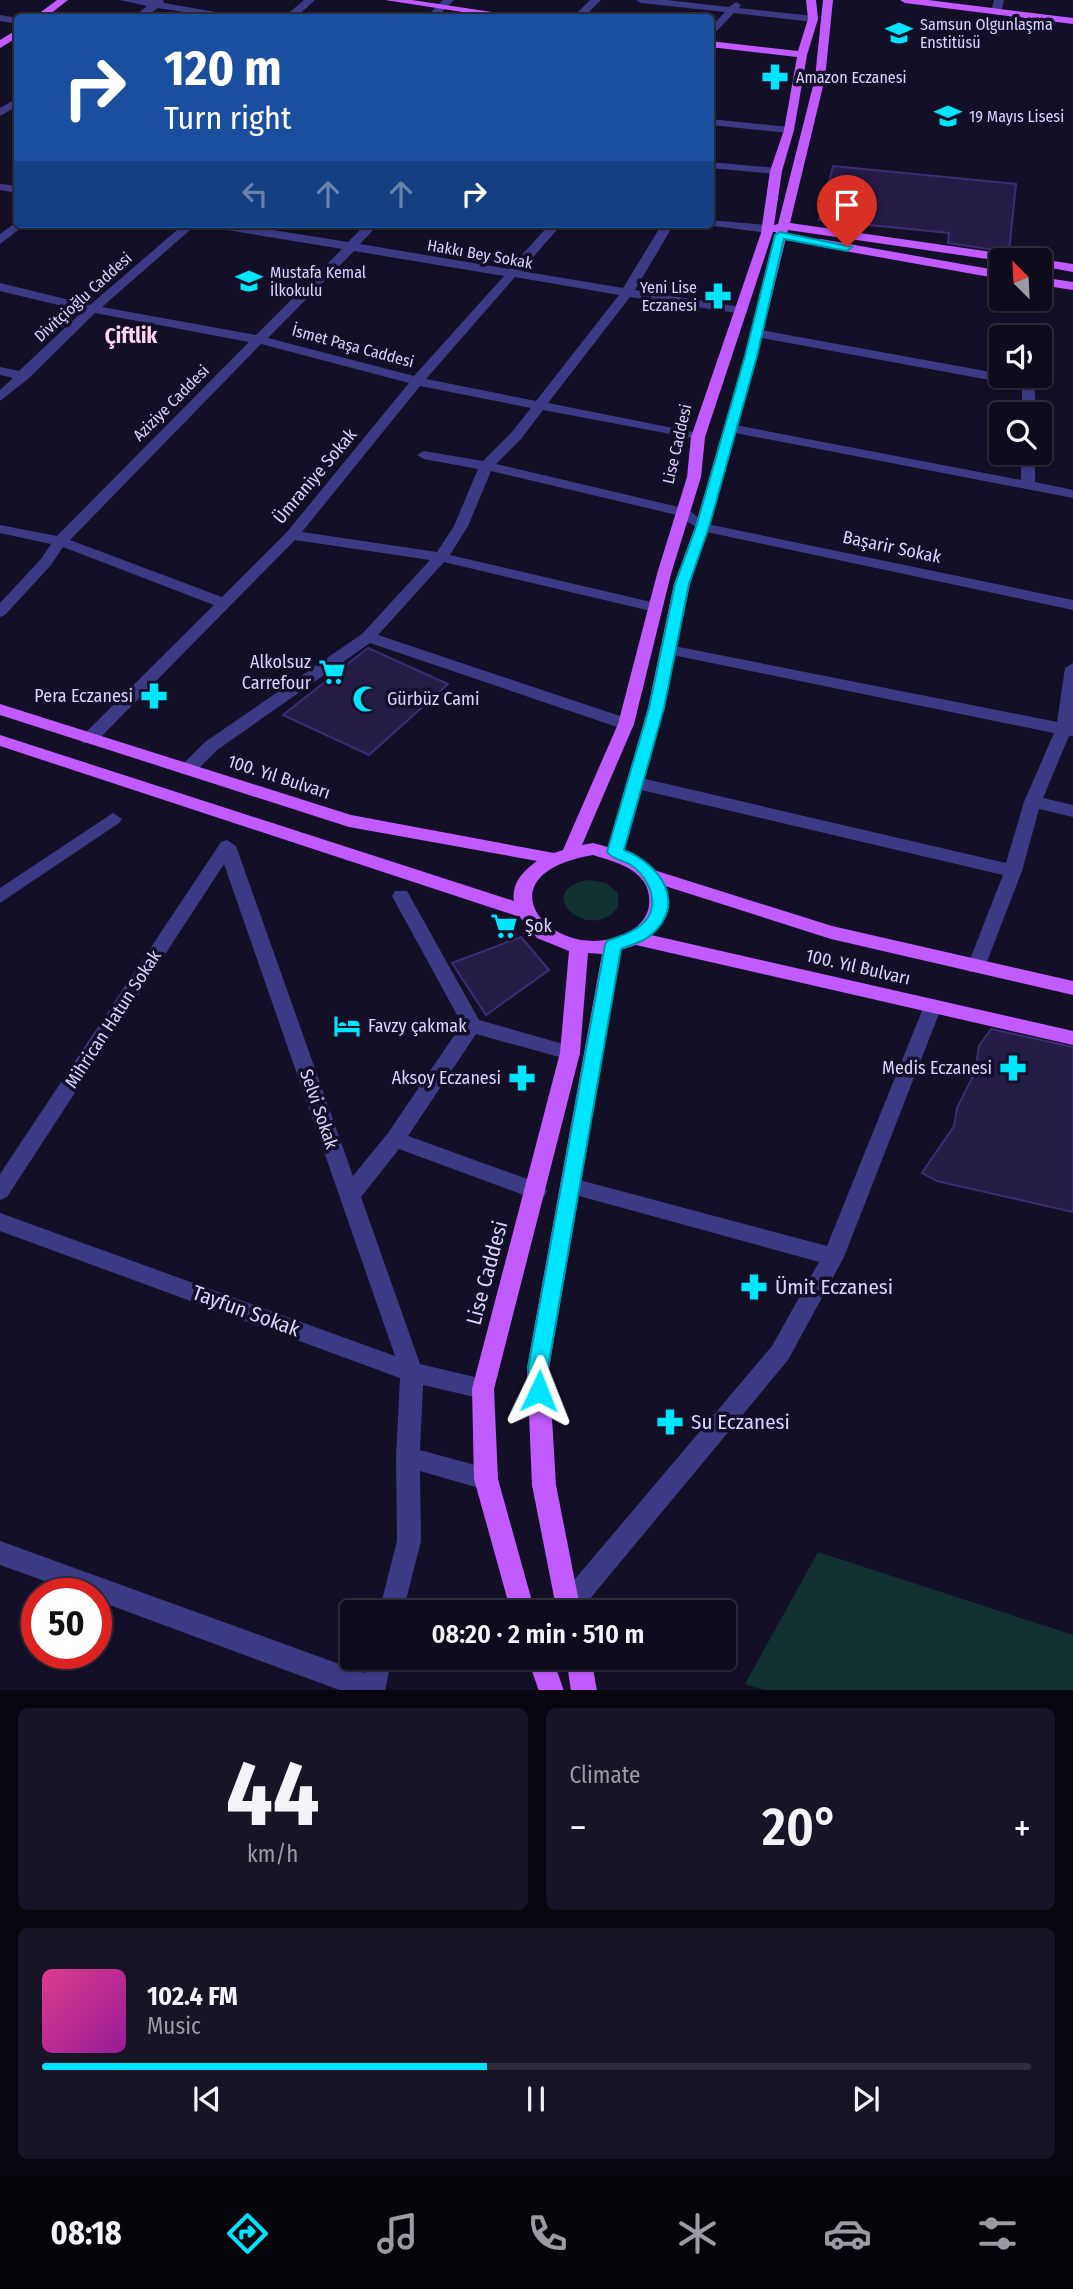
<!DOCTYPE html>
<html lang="en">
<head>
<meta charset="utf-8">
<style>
  :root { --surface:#0e0b1c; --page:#171425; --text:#f1f3f6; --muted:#9b9ba3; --line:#2e2b3b; --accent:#00e5ff }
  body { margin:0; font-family:"Fira Sans Condensed",sans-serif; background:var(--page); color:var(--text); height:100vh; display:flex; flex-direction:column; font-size:26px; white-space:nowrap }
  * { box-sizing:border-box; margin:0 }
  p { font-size:23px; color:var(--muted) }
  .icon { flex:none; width:38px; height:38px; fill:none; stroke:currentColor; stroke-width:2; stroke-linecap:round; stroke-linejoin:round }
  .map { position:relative; height:1690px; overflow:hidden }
  .drawer { display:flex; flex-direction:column; gap:18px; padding:18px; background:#08060f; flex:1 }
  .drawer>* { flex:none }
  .guide { position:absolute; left:14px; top:14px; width:700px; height:214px; border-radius:7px; box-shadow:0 2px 5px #0004,0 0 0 2px var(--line); background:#1a4fa0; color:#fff; overflow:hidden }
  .needle { width:46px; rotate:336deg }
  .buttons { position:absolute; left:989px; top:248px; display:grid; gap:14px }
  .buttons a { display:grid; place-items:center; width:63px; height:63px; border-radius:7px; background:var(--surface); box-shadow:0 2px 5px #0004,0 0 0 2px var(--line); font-size:35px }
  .speed { position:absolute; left:21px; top:1578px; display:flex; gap:14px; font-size:35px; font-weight:700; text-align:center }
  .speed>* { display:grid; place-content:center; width:91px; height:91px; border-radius:50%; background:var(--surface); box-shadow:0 2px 5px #0004,0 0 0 2px var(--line); line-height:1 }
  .speed .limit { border:10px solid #d22; background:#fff; color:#111 }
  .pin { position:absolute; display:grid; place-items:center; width:60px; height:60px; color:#fff; margin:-72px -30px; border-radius:50% 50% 50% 0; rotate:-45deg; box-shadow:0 0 7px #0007 }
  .pin .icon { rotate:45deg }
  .me { position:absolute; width:77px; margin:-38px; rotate:2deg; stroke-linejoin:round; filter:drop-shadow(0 0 5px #0008) }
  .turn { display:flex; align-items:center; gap:24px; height:147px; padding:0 35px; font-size:32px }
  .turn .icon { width:91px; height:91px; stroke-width:2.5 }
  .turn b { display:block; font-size:49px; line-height:60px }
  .lanes { display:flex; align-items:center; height:66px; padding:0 35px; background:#0003; justify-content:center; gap:35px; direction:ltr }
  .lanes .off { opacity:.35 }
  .big { font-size:52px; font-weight:600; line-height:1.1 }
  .drawer .widget { flex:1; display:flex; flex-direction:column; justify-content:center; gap:10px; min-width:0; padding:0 24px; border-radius:10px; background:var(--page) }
  .drawer .dial { align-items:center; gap:0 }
  .dial b { font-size:91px; line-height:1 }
  .song { display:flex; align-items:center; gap:21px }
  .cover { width:84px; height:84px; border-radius:10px; background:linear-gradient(135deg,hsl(330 70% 55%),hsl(300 70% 35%)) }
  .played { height:7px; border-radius:4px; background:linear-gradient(90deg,var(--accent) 45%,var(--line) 45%) }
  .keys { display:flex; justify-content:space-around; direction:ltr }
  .heat { display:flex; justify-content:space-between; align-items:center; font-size:38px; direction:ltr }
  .drawer .tiles { flex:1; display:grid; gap:18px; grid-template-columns:1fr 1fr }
  .widget:last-child { grid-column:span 2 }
  .trip { position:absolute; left:340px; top:1600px; width:396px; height:70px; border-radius:7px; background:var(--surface); box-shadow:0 2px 5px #0004,0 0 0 2px var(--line); font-weight:600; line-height:70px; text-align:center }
  .tab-bar { display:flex; height:112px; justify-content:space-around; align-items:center; background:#06040b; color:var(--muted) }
  .tab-bar .icon { width:49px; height:49px }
  .tab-bar .selected { color:var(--accent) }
  .tab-bar b { font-size:32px; color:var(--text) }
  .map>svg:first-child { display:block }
  .green { fill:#12302f }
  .building { fill:#241b47; stroke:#3b2d73; stroke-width:2 }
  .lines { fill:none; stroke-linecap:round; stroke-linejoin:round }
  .minor { fill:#3d3a85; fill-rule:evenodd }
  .major { fill:#c25bff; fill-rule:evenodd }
  .route { fill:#00e5ff; stroke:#0095a6; stroke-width:2 }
  .labels { text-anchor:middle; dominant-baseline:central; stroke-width:7; stroke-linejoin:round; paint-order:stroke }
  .far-poi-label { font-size:16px; fill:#d9d4ff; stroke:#130f26; text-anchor:start }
  .far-street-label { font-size:16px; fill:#d9d4ff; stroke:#130f26 }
  .street-label { font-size:18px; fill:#d9d4ff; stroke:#130f26 }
  .poi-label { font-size:18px; fill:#d9d4ff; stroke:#130f26; text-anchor:end }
  .far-district-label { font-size:21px; font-weight:bold; fill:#ffd6f0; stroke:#130f26 }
  .near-street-label { font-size:21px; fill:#d9d4ff; stroke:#130f26 }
  .near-poi-label { font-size:21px; fill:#d9d4ff; stroke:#130f26; text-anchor:start }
</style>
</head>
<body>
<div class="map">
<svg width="1073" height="1691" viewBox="0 0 1073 1691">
  <rect width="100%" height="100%" fill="#130f26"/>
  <path class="green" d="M588,880L606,883L618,893V907C590,945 530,891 588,880Z
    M818,1552L1073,1635V1690L768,1691L745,1684Z"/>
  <path class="building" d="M833,166L1016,184L1009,252L948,243L949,233L819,220Z
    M368,648L448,684L369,755L283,715Z
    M521,937L549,970L486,1015L452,963Z
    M991,1029L1073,1047V1212L937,1181L922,1173L954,1126L957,1108L975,1072L979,1046Z"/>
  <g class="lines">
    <path class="minor" d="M120,0H163L164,3L250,18H222L158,8L144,18H132L147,6Z
      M304,0H315L295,18H283Z
      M443,0H454L436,18H425Z
      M590,0H601L583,18H572Z
      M636,0H667L729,7L736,2L741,5L739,8L813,16L818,19L813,22L734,13L710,38V28L725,12L641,3Z
      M994,0H1004L1001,12L996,15L991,12Z
      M0,15L18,18V24L0,21Z
      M18,98V106L0,116V108Z
      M710,119L789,127L794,130L789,133L710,125Z
      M710,162L776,168L782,171L776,174L710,168Z
      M0,184L18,186V193L0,190Z
      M710,220L768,225L774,229L768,233L706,225L710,224Z
      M18,221V224H26L0,244V234Z
      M184,224H197L102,307L256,335L342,249L215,228L209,224H236L348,242L366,224H379L360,244L509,269L550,224H562L521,271L623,288L662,224H674L635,290L740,307L744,308V314L630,297L548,403L698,433L705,437L703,440L543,410L521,439L496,464L687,509L707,524L1073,600V610L702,531L677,515L491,471L468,526L450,555L660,604L663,607L660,610L655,612L444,562L378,635L632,720L634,724L632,728H620L370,643L217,750L193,774H181L179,770L181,766L205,742L362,634L430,560L295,540L95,743H83L81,739L83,735L214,605L63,547L51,565L5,615L0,617V603L41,559L51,544L0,533V525L57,536L249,342L95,313L28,379L0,401V390L13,378L0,375V367L19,371L83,311L0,291V283L90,305ZM354,251L504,276L414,376L268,338ZM515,277L619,295L536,401L426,379ZM261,344L409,383L287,532L222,597L70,540ZM420,386L531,408L511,433L483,461L424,451L417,455L424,459L478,469L454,526L437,552L302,532Z
      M755,329L1034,380L1036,415H1022V386L751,336L749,333Z
      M730,424L1021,480V453H1035V482L1073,490V498L725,431V425Z
      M669,645L1057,722L1065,668L1073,663V736H1069L1043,798L1073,805V817L1039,809L1022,871L983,972H969L967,967L1003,875L637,789L629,783L637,777L1006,863L1024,802L1054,733L663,653L661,650Z
      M113,813L122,819L119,823L0,903V888Z
      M227,840L236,846L353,1176L388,1133L462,1024L392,896L395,891H407L479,1020L577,1048L580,1053L577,1058L570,1060L476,1034L408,1136L544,1185L547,1191L544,1197L537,1200L399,1149L361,1197L420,1364L483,1379L491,1382L494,1389L491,1396L483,1399L423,1385L420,1450L486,1468L494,1471L498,1479L494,1487L486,1490L420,1471L421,1541L403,1612H379L397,1541L396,1457L400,1378L0,1231V1213L395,1356L224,864L7,1197L0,1200V1174L221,842Z
      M933,999L940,1001L942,1006L844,1257L788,1360L579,1612H558L556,1606L559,1598L772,1346L819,1262L572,1194L565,1192L562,1186L565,1180L572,1178L827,1246L924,1006L926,1001Z
      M0,1541L364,1673L367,1657H392L385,1691H342L96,1600V1594H81L0,1565Z"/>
    <path class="major" d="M57,0H68L45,18H33Z
      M385,0H412L532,18H501Z
      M806,0H816L818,19L807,55L794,130L782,171L774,225L778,224L815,78L823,0H833L825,78L790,223L1027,257L1033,261H1001L788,230L757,356L709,527L690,584L664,708L624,851L635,855L657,871L832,926L1073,981V995L831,939L665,886C674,904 662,921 651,935L1073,1031V1045L636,945L621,950L549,1368L556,1485L581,1612H557L532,1485L527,1368L602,954L588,953L580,1053L494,1389L498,1479L535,1612H511L474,1479L472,1389L560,1053L569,951L537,938L520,917L0,746V735L514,901C511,884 523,871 537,861L349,827L0,715V704L351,815L554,853L563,850L618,724L657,574L687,477L691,437L761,233L770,171L784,130L797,57L710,47V41L798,51L808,19ZM773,232H776L745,356L695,527L674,584L648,708L608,847L593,843L582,845L634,724L671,574L701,477L705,437ZM593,855C620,863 653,872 649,906C648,914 642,923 635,928C563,976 468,876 593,855Z
      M900,0H928L1073,18V24L905,3Z
      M18,29V37L0,48V40Z
      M821,239L1001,271V279L817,246V240Z
      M1040,259L1073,264V272L1040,266V261H1036Z
      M1040,277L1073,282V290L1040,285Z
      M527,1657H552L564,1691H539Z
      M566,1657H591L597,1691H571Z"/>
  </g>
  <path class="route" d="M780,232L852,247L847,251L784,239L757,356L709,527L689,584L664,708L624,850C660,864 688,903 651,935C644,942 630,945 621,949L548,1368L549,1391L546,1398L539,1400L532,1398L528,1368L605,945L607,941C617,937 629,934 637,928C663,911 652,880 631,865C623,860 613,860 607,852L649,708L675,584L696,527L745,356L775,235Z"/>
  <defs>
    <g id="school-bare" transform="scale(2.1)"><path d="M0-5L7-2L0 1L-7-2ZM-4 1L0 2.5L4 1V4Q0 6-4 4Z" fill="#00e5ff" stroke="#130f26" stroke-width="2.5" paint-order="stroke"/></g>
    <g id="pharmacy-bare" transform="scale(2.1)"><path d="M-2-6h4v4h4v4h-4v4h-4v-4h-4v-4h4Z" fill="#00e5ff" stroke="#130f26" stroke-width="2.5" paint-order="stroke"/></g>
    <g id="supermarket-bare" transform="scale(2.1)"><path d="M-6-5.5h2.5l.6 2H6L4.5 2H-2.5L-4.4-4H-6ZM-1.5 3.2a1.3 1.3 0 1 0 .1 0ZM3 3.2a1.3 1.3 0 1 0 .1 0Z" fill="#00e5ff" stroke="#130f26" stroke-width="2.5" paint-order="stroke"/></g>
    <g id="mosque-bare" transform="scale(2.1)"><path d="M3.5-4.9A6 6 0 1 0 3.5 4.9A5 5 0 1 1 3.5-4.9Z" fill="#00e5ff" stroke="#130f26" stroke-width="2.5" paint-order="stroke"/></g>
    <g id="hotel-bare" transform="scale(2.1)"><path d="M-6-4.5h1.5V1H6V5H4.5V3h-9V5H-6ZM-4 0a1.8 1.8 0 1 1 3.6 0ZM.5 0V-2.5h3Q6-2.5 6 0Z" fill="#00e5ff" stroke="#130f26" stroke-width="2.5" paint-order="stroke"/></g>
  </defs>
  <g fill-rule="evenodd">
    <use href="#school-bare" x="899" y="33"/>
    <use href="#pharmacy-bare" x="775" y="77"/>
    <use href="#school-bare" x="948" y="116"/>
    <use href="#school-bare" x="249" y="281"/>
    <use href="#pharmacy-bare" x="718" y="296"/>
    <use href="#supermarket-bare" x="332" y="672"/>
    <use href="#pharmacy-bare" x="154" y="696"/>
    <use href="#mosque-bare" x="366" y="699"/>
    <use href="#supermarket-bare" x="504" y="926"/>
    <use href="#hotel-bare" x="347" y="1026"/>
    <use href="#pharmacy-bare" x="1013" y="1068"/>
    <use href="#pharmacy-bare" x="522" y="1078"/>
    <use href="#pharmacy-bare" x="754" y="1287"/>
    <use href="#pharmacy-bare" x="670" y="1422"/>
  </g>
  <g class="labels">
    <g class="far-poi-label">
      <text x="920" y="24">Samsun Olgunlaşma<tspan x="920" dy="18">Enstitüsü</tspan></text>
      <text x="796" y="77">Amazon Eczanesi</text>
      <text x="969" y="116">19 Mayıs Lisesi</text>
      <text x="270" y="272">Mustafa Kemal<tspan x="270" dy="18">İlkokulu</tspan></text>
      <text x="697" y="287" text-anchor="end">Yeni Lise<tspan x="697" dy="18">Eczanesi</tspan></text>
    </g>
    <g class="far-street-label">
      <text transform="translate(480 254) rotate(10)">Hakkı Bey Sokak</text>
      <text transform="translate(83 297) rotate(-42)">Divitçioğlu Caddesi</text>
      <text transform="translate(353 346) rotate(15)">İsmet Paşa Caddesi</text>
      <text transform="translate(171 403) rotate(-45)">Aziziye Caddesi</text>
      <text transform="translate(677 444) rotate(-77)">Lise Caddesi</text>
    </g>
    <g class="street-label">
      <text transform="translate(315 476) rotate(-50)">Ümraniye Sokak</text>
      <text transform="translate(892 547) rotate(12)">Başarir Sokak</text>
      <text transform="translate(279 777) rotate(18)">100. Yıl Bulvarı</text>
      <text transform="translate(858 967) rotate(13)">100. Yıl Bulvarı</text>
      <text transform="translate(113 1019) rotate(-57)">Mihrican Hatun Sokak</text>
      <text transform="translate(319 1109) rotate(71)">Selvi Sokak</text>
    </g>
    <g class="poi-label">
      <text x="311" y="662">Alkolsuz<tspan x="311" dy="21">Carrefour</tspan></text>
      <text x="133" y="696">Pera Eczanesi</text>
      <text x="387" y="699" text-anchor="start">Gürbüz Cami</text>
      <text x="525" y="926" text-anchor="start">Şok</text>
      <text x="368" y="1026" text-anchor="start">Favzy çakmak</text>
      <text x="992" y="1068">Medis Eczanesi</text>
      <text x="501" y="1078">Aksoy Eczanesi</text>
    </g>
    <g class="far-district-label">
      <text x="131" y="336">Çiftlik</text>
    </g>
    <g class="near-street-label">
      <text transform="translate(487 1273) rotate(-75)">Lise Caddesi</text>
      <text transform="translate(246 1311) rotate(20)">Tayfun Sokak</text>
    </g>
    <g class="near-poi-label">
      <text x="775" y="1287">Ümit Eczanesi</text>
      <text x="691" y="1422">Su Eczanesi</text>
    </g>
  </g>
</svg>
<div class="buttons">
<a><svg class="needle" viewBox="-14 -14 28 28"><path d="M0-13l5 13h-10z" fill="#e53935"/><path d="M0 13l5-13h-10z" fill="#9b9ba3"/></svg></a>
<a><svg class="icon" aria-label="sound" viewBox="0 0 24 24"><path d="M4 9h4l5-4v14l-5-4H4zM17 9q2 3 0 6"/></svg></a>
<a><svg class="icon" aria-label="search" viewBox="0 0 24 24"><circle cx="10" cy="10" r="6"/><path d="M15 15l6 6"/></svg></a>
</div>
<div class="speed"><div class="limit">50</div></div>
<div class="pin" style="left:847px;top:247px;background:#d93025"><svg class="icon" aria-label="arrive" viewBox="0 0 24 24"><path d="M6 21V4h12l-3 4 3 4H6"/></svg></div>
<svg class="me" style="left:539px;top:1391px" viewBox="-20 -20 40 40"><path d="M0-17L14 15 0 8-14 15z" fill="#00e5ff" stroke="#fff" stroke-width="4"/></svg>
<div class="trip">08:20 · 2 min · 510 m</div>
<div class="guide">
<div class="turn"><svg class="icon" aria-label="right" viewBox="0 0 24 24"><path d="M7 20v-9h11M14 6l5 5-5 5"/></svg><div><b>120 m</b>Turn right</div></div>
<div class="lanes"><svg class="icon off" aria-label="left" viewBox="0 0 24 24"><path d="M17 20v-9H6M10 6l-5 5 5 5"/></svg><svg class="icon off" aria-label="ahead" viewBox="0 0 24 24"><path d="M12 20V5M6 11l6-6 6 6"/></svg><svg class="icon off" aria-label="ahead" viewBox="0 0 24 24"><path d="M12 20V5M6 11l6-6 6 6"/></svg><svg class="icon" aria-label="right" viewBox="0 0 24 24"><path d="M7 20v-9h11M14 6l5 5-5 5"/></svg></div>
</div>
</div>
<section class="drawer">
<div class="tiles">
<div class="widget dial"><b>44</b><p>km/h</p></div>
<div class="widget"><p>Climate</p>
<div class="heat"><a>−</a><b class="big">20°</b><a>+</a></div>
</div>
<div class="widget">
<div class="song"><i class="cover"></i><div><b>102.4 FM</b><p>Music</p></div></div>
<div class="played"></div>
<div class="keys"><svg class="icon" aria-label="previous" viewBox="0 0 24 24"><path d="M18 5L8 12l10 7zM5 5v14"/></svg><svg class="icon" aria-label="pause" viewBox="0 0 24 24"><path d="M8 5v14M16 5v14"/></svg><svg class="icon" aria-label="next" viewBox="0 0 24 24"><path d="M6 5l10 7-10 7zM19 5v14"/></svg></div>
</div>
</div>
</section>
<nav class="tab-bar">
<b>08:18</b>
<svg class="icon selected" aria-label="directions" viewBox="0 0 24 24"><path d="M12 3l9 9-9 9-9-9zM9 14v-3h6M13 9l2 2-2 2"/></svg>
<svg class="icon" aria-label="music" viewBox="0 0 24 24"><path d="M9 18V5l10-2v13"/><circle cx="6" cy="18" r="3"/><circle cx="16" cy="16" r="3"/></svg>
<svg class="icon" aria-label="phone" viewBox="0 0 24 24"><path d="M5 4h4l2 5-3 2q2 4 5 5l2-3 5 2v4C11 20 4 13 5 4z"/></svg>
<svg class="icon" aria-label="climate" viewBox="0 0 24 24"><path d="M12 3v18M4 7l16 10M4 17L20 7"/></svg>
<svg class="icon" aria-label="car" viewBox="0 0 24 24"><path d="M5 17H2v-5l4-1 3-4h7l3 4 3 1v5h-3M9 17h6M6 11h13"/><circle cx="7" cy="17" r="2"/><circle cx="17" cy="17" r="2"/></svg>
<svg class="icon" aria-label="filters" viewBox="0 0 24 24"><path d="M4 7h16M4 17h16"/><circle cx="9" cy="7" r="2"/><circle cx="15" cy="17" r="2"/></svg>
</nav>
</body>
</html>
